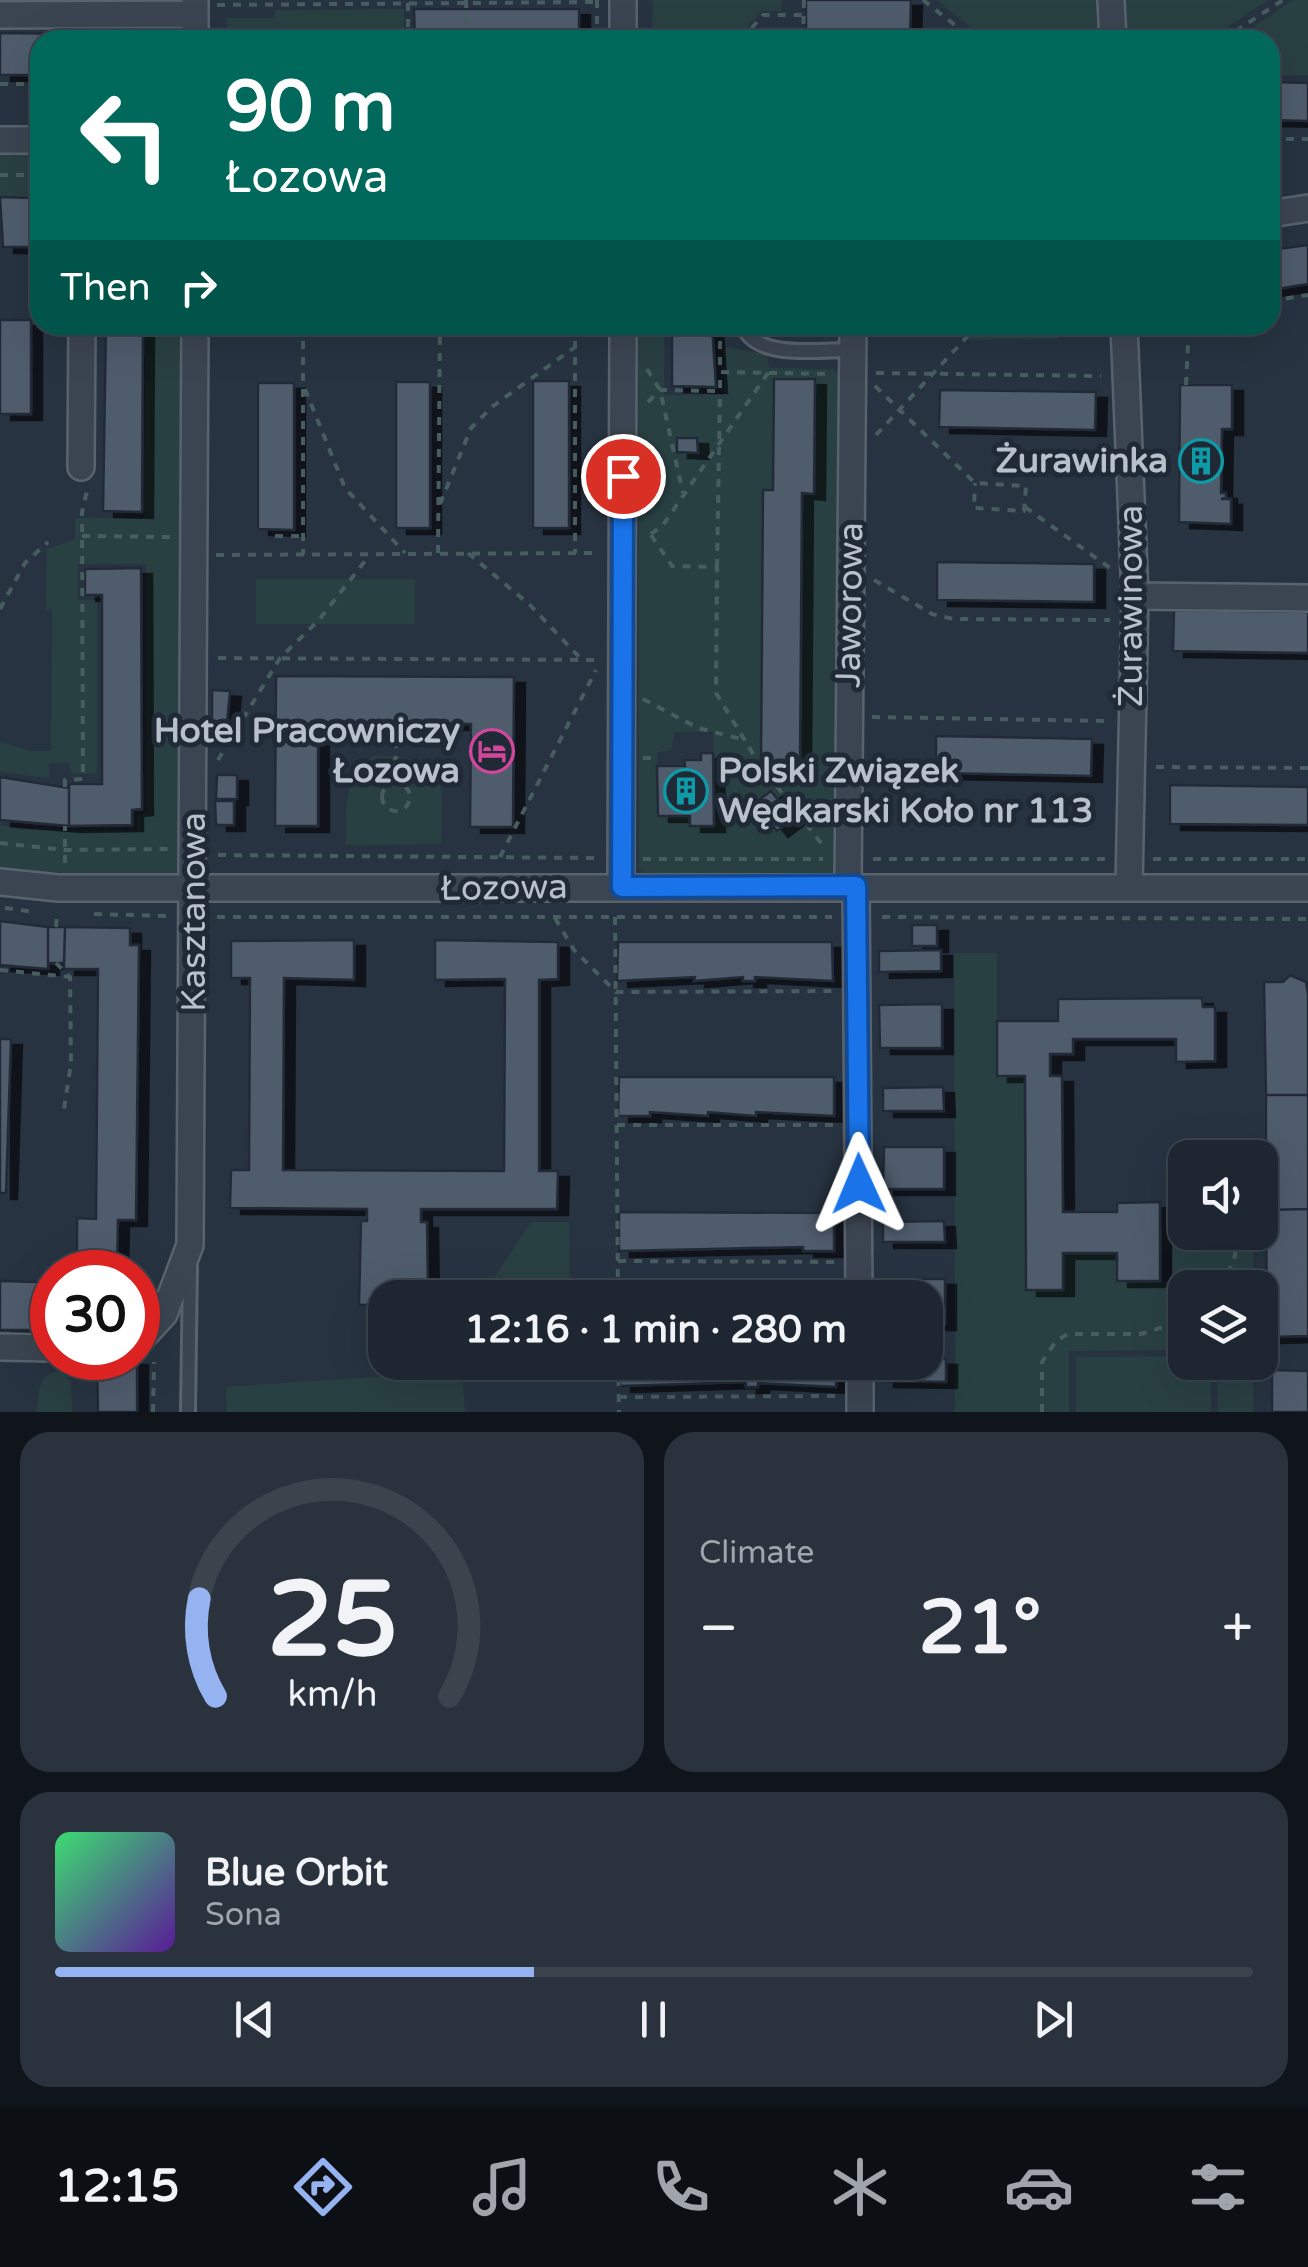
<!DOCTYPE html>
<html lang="en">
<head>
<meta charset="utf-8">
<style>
  :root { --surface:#1d2631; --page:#2a323d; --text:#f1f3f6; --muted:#a0a5ab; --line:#3b434d; --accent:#95b2f1 }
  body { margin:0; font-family:"Varela Round",sans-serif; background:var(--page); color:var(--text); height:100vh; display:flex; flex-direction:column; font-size:38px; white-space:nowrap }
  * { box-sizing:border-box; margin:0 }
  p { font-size:32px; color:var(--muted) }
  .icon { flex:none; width:55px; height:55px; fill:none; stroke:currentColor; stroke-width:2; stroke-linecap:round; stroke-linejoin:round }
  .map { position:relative; height:1412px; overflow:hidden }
  .sheet { display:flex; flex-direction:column; gap:20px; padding:20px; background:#10151b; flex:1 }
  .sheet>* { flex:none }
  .hud { position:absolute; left:30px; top:30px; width:1250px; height:305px; border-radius:30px; box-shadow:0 10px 40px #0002,0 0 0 2px var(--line); background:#00695c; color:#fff; overflow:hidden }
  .fabs { position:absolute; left:1168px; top:1140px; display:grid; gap:20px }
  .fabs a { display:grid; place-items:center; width:110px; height:110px; border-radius:20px; background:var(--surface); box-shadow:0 10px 40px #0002,0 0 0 2px var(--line); font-size:50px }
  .speed { position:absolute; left:30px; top:1250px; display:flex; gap:20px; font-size:50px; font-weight:700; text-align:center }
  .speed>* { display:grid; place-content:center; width:130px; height:130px; border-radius:50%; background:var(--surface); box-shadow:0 10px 40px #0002,0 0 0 2px var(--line); line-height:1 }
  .speed .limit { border:15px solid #d22; background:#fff; color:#111 }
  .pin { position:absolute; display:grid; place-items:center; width:85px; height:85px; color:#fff; margin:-42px; border:5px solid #fff; border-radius:50%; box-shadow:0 2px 10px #0007 }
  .me { position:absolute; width:110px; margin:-55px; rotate:359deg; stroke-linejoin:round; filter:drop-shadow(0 0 8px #0008) }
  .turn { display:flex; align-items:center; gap:35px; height:210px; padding:0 30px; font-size:45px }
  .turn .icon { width:130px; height:130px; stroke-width:2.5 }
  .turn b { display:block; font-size:70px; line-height:85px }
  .then { display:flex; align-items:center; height:95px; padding:0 30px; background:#0003; gap:20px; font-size:38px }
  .big { font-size:75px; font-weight:700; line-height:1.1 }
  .sheet .card { flex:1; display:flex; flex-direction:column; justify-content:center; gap:15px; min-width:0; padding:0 35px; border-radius:30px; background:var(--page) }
  .sheet .dial { align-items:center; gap:0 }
  .dial svg { height:260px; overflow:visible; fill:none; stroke:var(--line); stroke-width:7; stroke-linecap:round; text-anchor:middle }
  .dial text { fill:var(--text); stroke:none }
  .song { display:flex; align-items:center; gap:30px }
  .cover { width:120px; height:120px; border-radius:15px; background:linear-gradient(135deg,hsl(140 70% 55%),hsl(270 70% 35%)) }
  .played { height:10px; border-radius:5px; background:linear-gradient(90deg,var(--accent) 40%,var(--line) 40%) }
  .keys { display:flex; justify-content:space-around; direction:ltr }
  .heat { display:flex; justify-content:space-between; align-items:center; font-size:55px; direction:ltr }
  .sheet .tiles { flex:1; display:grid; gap:20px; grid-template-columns:1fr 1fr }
  .card:last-child { grid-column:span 2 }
  .trip { position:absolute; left:368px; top:1280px; width:575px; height:100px; border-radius:30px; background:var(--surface); box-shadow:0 10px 40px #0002,0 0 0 2px var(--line); font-weight:700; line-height:100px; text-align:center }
  .tab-bar { display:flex; height:160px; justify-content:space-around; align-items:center; background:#0c0f14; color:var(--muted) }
  .tab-bar .icon { width:70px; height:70px }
  .tab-bar .selected { color:var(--accent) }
  .tab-bar b { font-size:45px; color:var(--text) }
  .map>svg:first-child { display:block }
  .green { fill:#294042; fill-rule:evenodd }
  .building { fill:#505c6c; stroke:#222c38; stroke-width:2.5; filter:url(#shadow) }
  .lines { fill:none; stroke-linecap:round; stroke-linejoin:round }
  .lane-casing { stroke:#59636e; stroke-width:18 }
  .street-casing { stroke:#59636e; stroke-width:30 }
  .path { stroke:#475d5f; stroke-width:4; stroke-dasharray:8 8; stroke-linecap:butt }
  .lane { stroke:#3b4551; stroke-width:12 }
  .street { stroke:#3b4551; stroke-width:25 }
  .route-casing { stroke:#114b97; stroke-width:25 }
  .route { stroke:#1a73e8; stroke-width:18 }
  .labels { text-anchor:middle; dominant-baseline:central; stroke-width:10; stroke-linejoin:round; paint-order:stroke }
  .poi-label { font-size:35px; font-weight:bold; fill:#b8c0cb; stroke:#202a36; text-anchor:end }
  .street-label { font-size:35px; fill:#b8c0cb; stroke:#202a36 }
</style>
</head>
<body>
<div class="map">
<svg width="1308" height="1412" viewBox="0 0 1308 1412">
  <defs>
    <filter id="shadow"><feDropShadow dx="11" dy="6" stdDeviation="0" flood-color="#0009"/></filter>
  </defs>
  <rect width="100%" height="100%" fill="#273341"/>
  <path class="green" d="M653,0H782V11H762L746,29L652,28Z
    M937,0H1100L1103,40H986Z
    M1126,0H1268L1209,40H1127Z
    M1293,0H1308V75H1270V40H1234Z
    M404,9V40H227V18H274L275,10Z
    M0,150H40V220H31V198L0,197Z
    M638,325H664V395H724L725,347L767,354L769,368L833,369L845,383L840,867L834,877H645L639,868ZM675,732H713V826H690V816H658L657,752L671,750Z
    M982,325H1059V339L968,340Z
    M166,328H183L182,869L176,876L0,871V825L23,830L137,831V815L147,814L146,564H78V600H97V774H71L70,763H49V778L0,772V742L31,751H51L52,610L46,609L47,549L75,539V518H144L145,332H165Z
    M256,579H415V624H256Z
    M374,756C449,758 443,779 441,844L346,845C347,809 341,777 374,756Z
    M954,953H997V1075L1025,1076L1026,1290H1063V1253H1117V1281H1171L1172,1200H1185V1232L1253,1233V1287L1185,1288V1350L1069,1351V1412H955Z
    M531,1222H569L570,1297H488L489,1285Z
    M1185,1356V1362L1211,1363V1412H1076V1357Z
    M1217,1363H1253V1412H1218Z
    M61,1371L71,1381L72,1412H36C41,1393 35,1373 61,1371Z
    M462,1371L465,1412H227L226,1387Z"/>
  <path class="building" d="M806,0H911L910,35H899V40H816V33H806Z
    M414,9H579V40H415Z
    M108,25L164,26L163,40H107Z
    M674,31H733V40H674Z
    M0,33L85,34V40H40V75H0Z
    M1270,82L1308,83V121L1270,120Z
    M0,197L32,198L31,220H40V247H3Z
    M1308,245V284L1270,290V250Z
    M0,320H31V414H0Z
    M106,325H161L143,328L142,512L103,511Z
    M672,325H712L716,387L672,386Z
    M774,379H815L814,494L802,493L800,764H761L763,490H773Z
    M533,381H569V528H533Z
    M396,382H430V528H396Z
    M258,383H294V530L258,529Z
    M1180,385H1232V429H1222L1221,493H1226V498L1221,499H1231V524L1179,522Z
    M940,390L1096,392L1095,430L939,427Z
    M677,438H697L698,453L677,452Z
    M937,562L1094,564V602L937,600Z
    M141,568L142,809L132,810V825L69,826V784H102V595H85V569Z
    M1174,610L1308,612V653L1173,651Z
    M276,676L514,677L513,827H470L471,724L318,723V826H275Z
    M212,690L230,691L227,722H212Z
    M936,736L1092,739L1091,776L936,773Z
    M701,753H713L714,826H690V816H658L657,766H685L684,760H701Z
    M217,775H237V799H216Z
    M0,777L69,788V826L0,820Z
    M1170,785L1308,787V825L1170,824Z
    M771,791L793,819L777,831L755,803Z
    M215,801H234V825H216Z
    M0,921L48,927V969L0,965Z
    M912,925H937V946H912Z
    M48,927H65L64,963H48Z
    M65,927L130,928V945H139L136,1220H118L117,1272H77V1218L96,1219L98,969H64Z
    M354,940V980L284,978L283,1170L504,1171L505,979L435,980V940L558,942V979L539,980V1171H558L557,1209H421V1222H427L428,1298H385V1304L359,1305L361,1221H367V1209L230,1208L231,1170H249L250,978H231V941Z
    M618,942H832L833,981L755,977V981H743V977L694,981L695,977L617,981Z
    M941,950V971L879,972V951Z
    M1290,975L1306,982L1308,994V1095H1266L1264,982H1283Z
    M1202,998L1203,1007H1215V1061L1176,1062V1039H1073V1054H1050V1076H1062L1063,1212H1117V1203L1160,1202V1281H1117V1253H1063V1290H1026L1025,1076H997V1021H1058V999Z
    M942,1004V1048H880L879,1005Z
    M0,1039H11L6,1193H0Z
    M619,1077H834V1116L756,1112V1116L708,1112V1116L650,1112V1116H618Z
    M943,1087L944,1111H883V1088Z
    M1266,1095H1308V1209L1266,1210Z
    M884,1147H944V1189H883Z
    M1308,1209V1336L1267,1337L1266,1210Z
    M619,1212L834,1213V1251H803V1247L619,1251Z
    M944,1221L945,1242H883V1222Z
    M884,1279H945V1324H925V1298H884Z
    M0,1281L38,1282L37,1330H0Z
    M925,1358L946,1359V1382L883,1381V1362H925Z
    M97,1359H137V1412H98Z
    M620,1362H836V1387L758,1383V1387H746V1382L620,1386Z
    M1272,1370L1308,1371V1412H1272Z"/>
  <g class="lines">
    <g class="lane-casing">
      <path id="lane" d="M743,325C755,361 822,349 853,350
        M188,1412L190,1267"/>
    </g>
    <g class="street-casing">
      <path id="street" d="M1111,0L1113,40
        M0,15L195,14
        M195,40V0
        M623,40V0
        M0,140H40
        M1270,214L1308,208
        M1124,325L1135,596L1129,886
        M81,467L82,325
        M1135,596L1308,598
        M0,882L58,888H1308
        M848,886L853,325
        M856,886L859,1298
        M621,887L623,325
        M138,1342L164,1314L190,1245L195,325
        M0,1347L52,1348
        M860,1362V1412"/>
    </g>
    <path class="path" d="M466,0L467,40
      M597,0V40
      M923,0L974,40
      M408,3V40
      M217,5L597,2
      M741,40L763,15H803
      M803,40L804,0
      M1222,40L1283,0
      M0,84H40
      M1270,139H1308
      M38,165L40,199
      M0,175H37
      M1270,301L1308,295
      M303,325V554
      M575,325V553
      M594,325V328
      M720,325V372L832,374
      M647,369L660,390L683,493
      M876,373L1101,376
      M1186,385L1189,325
      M875,386L975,483L1026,486L1024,511L974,508L975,483
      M305,389L345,488L405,553
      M648,402L660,390L720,391V372
      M876,435L978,325
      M440,504L471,428L493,406L575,347
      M1025,507L1110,568
      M651,534L663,525L768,373
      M651,535L672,566L717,567L716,693L758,762L824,847
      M82,536L172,537
      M275,536H303
      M438,553L440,325
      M468,553L530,605L581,659
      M216,555L597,553
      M717,567L720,391
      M874,580L932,614L953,619L1110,620
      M0,609L25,563L48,542
      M218,658L598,660
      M643,699L698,728L745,740
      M872,717L1107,721
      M643,758H657
      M218,760L280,658L318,621L369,556
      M1156,767L1308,768
      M395,780L396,745
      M382 797a14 14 0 1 1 28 0a14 14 0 1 1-28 0Z
      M65,787V780L83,779L82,512L87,491
      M0,843L65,850L170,849
      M218,855L598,858
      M500,857L596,670
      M643,859H823
      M873,859H1108
      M1153,859H1308
      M65,863V826
      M5,908L35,912
      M94,914L169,916
      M217,917H832
      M615,917L618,1298
      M882,917L1308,919
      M555,918L574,950L616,992L835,991
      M56,927L57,912
      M56,963L70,977L71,1063L64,1109
      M0,970L70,977
      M617,1125H836
      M618,1261L838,1262
      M1221,1288L1234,1260L1239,1232
      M618,1362L619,1412
      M619,1397L838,1396
      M153,1412L154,1362
      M1042,1412V1362L1056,1341L1068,1334H1141L1185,1320"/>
    <use href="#lane" class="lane"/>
    <use href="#street" class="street"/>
  </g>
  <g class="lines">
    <g class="route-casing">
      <path id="route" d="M623,476L622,887L856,886L859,1184"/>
    </g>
    <use href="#route" class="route"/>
  </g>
  <defs>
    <g id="building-ring" transform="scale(2.25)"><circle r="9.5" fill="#202a36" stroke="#0f9aa8" stroke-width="1.5"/><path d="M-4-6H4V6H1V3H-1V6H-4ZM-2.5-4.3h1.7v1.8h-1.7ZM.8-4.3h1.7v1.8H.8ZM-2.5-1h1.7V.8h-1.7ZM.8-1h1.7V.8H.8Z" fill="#0f9aa8"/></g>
    <g id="hotel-ring" transform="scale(2.25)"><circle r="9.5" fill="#202a36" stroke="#d1479c" stroke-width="1.5"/><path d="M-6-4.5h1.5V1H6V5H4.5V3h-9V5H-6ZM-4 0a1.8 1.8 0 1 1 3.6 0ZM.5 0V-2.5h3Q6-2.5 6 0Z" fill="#d1479c"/></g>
  </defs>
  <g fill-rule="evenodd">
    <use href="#building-ring" x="1201" y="461"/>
    <use href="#hotel-ring" x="492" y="751"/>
    <use href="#building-ring" x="686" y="791"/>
  </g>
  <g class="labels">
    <g class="poi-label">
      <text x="1168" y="461">Żurawinka</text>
      <text x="460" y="731">Hotel Pracowniczy<tspan x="460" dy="40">Łozowa</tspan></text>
      <text x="718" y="771" text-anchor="start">Polski Związek<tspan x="718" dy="40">Wędkarski Koło nr 113</tspan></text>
    </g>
    <g class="street-label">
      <text transform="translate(850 605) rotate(-89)">Jaworowa</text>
      <text transform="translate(1131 606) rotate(-90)">Żurawinowa</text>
      <text transform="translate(504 888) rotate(-1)">Łozowa</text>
      <text transform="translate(194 912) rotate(-90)">Kasztanowa</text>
    </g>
  </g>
</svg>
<div class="fabs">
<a><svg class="icon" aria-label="sound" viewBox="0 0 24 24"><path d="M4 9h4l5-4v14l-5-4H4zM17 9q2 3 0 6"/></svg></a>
<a><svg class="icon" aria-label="layers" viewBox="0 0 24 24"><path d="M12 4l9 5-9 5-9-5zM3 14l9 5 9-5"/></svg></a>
</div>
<div class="speed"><div class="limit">30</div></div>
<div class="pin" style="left:623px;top:476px;background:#d93025"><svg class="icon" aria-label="arrive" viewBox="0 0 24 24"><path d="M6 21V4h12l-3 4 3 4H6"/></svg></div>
<svg class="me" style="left:859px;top:1184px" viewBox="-20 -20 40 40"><path d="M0-17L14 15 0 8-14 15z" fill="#1a73e8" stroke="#fff" stroke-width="4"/></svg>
<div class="trip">12:16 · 1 min · 280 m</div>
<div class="hud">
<div class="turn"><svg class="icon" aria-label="left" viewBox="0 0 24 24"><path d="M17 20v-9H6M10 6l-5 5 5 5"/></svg><div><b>90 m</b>Łozowa</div></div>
<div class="then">Then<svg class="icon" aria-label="right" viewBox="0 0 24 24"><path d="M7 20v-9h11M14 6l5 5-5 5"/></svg></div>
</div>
</div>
<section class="sheet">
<div class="tiles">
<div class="card dial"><svg viewBox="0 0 100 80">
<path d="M14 69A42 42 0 1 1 86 69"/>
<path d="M14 69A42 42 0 0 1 9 39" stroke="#95b2f1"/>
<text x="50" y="56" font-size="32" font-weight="700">25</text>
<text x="50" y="72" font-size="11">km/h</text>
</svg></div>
<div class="card"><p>Climate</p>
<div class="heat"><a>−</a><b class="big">21°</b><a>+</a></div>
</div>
<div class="card">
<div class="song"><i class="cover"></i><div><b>Blue Orbit</b><p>Sona</p></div></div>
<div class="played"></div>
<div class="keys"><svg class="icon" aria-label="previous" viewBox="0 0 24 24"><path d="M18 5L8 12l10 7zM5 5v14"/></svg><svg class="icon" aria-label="pause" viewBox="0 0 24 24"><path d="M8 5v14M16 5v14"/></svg><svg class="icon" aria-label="next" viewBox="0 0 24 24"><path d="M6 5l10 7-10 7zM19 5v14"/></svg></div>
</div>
</div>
</section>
<nav class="tab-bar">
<b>12:15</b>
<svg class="icon selected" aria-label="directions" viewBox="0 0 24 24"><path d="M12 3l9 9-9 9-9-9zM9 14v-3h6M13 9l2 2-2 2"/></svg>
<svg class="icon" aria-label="music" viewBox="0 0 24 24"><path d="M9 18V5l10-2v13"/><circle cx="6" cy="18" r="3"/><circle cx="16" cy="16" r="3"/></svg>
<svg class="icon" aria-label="phone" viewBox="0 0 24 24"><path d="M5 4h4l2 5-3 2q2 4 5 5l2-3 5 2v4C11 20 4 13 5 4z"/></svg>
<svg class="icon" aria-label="climate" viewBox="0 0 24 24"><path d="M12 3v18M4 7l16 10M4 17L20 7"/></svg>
<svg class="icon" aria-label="car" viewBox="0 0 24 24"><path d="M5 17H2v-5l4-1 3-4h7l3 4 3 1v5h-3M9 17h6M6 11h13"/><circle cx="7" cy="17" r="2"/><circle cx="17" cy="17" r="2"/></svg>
<svg class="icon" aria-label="filters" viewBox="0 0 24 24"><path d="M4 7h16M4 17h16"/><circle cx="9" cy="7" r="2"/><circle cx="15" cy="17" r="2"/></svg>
</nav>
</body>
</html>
